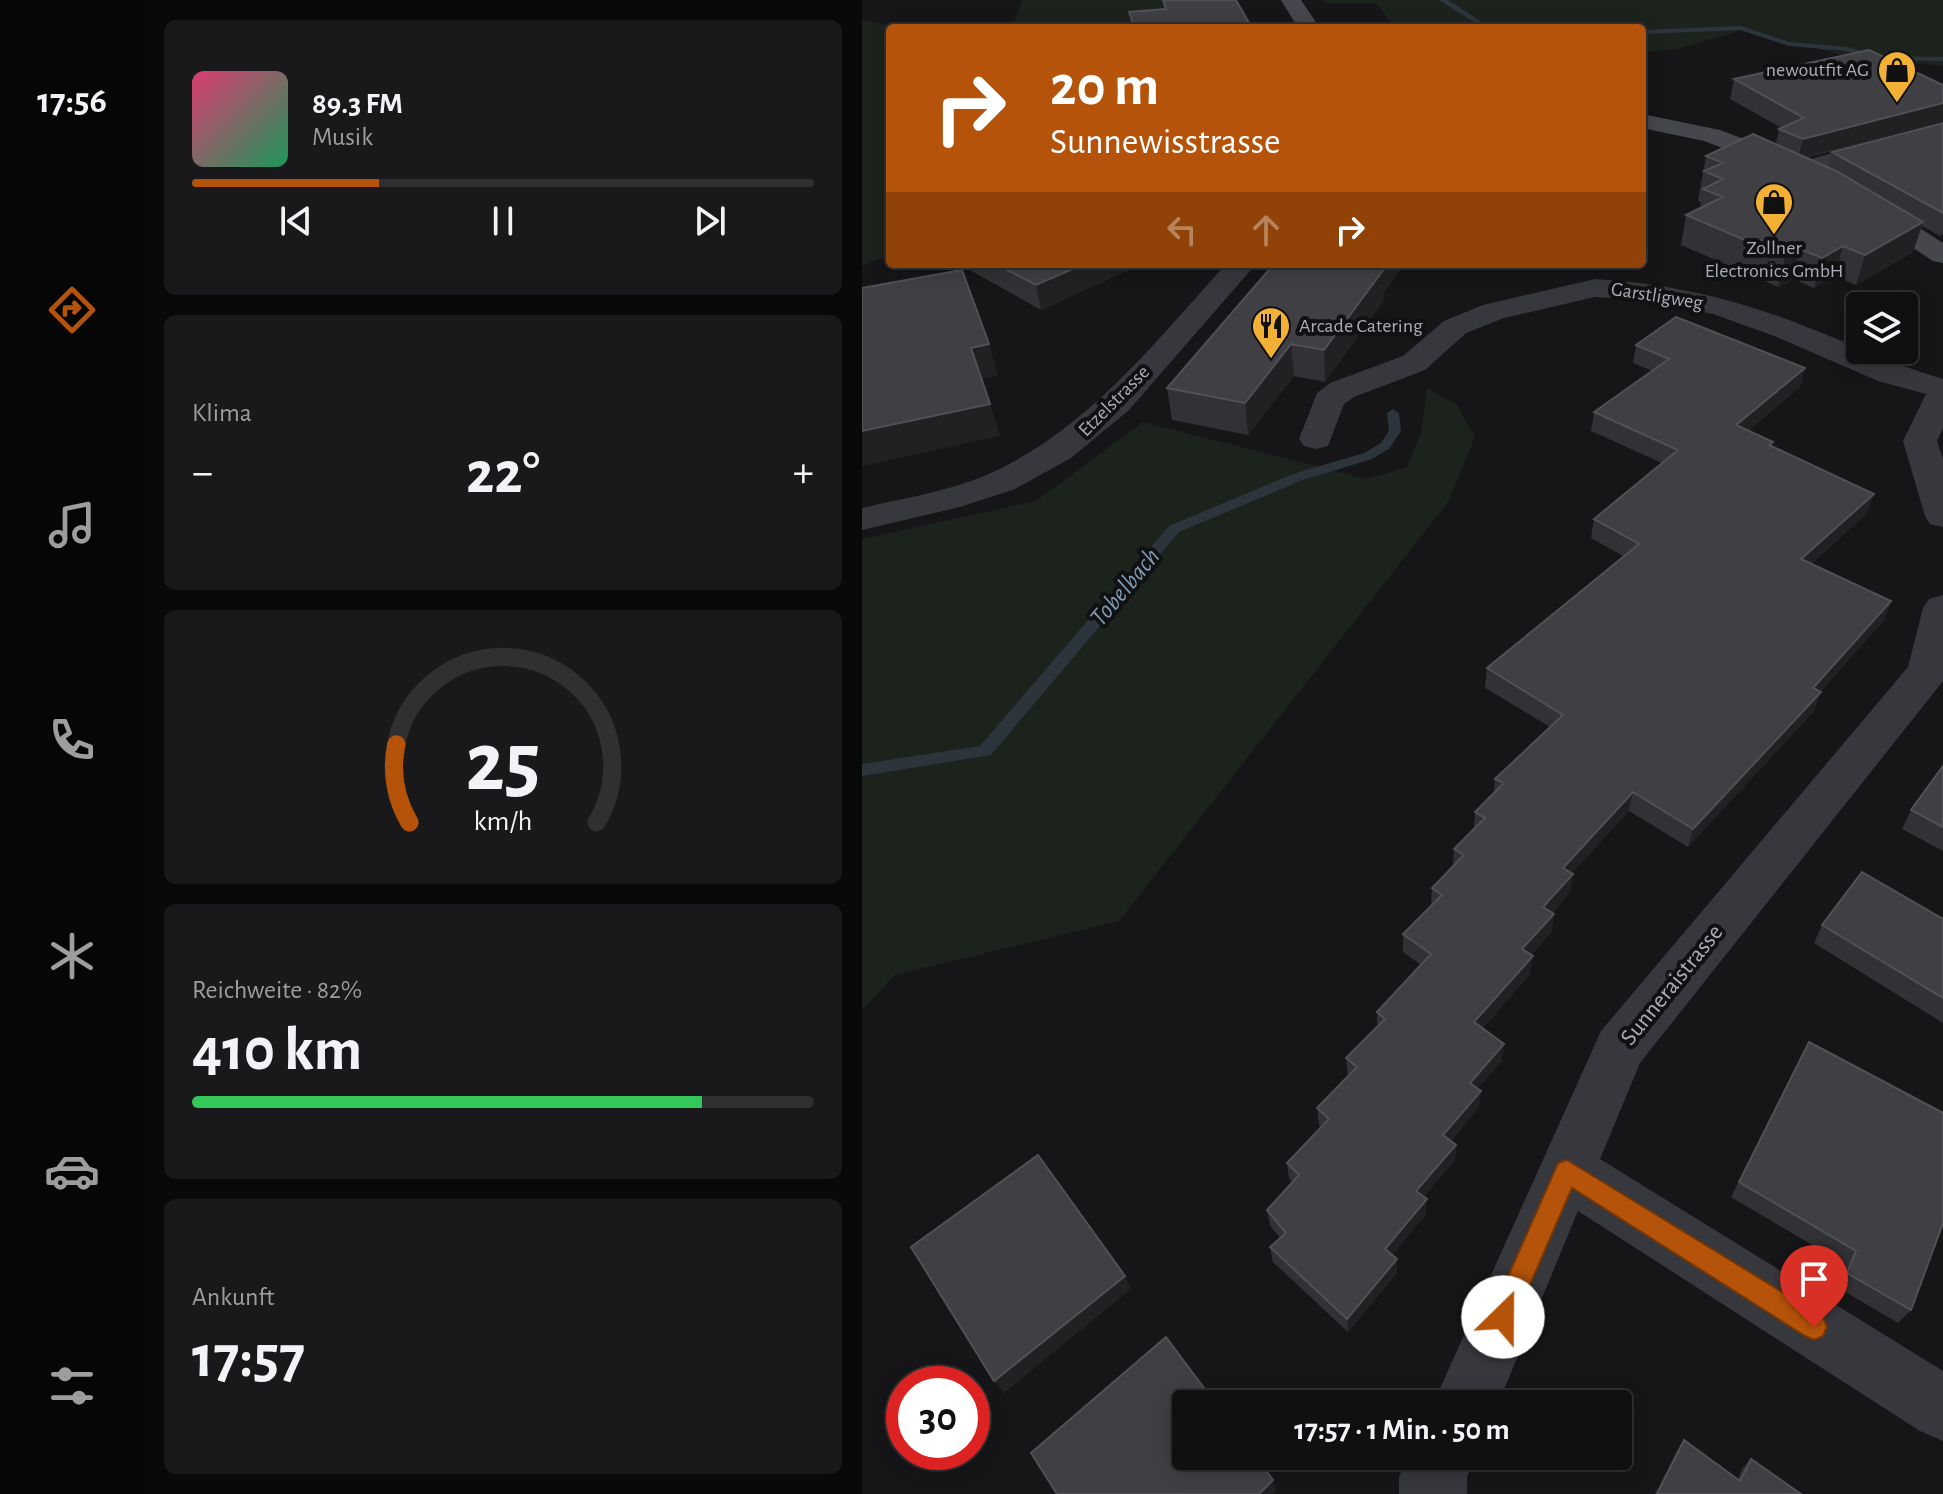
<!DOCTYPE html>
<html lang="de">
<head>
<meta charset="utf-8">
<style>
  :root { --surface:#101012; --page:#19191b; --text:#f1f3f6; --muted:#9c9d9f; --line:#303032; --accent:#b45309 }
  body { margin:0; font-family:"Alegreya Sans",sans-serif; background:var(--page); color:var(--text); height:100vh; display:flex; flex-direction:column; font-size:30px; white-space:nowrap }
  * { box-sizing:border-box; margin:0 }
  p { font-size:26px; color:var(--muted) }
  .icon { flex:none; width:44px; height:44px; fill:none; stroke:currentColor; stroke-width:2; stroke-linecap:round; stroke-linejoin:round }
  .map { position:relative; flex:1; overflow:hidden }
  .panel { display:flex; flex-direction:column; gap:20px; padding:20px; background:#09090a; width:718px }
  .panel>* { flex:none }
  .hud { position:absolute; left:24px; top:24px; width:760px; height:244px; border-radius:8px; box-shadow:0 4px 20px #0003,0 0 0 2px var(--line); background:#b45309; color:#fff; overflow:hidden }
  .controls { position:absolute; left:984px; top:292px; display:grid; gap:16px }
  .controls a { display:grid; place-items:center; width:72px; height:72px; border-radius:8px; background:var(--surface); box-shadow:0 4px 20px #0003,0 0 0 2px var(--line); font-size:40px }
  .speed { position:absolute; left:24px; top:1366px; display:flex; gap:16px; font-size:40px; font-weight:700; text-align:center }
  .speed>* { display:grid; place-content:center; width:104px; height:104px; border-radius:50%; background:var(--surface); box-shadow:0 4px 20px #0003,0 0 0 2px var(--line); line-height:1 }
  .speed .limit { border:12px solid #d22; background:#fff; color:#111 }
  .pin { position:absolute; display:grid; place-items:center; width:68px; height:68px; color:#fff; margin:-82px -34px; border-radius:50% 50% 50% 0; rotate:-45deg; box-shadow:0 0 8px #0007 }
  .pin .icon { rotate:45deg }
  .me { position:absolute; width:88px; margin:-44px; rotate:23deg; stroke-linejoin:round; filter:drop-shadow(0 0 6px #0008) }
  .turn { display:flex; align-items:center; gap:28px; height:168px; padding:0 32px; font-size:36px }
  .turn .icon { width:104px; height:104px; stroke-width:2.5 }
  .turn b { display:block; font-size:56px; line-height:68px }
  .lanes { display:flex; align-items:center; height:76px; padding:0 32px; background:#0003; justify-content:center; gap:40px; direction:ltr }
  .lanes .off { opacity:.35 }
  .big { font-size:60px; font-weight:700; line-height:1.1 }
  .panel .widget { flex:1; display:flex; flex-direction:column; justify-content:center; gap:12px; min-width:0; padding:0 28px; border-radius:12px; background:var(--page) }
  .panel .dial { align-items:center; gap:0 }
  .dial svg { height:208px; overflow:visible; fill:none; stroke:var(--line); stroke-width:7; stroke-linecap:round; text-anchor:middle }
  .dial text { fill:var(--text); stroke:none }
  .song { display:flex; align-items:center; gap:24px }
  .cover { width:96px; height:96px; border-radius:12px; background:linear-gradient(135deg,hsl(340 70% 55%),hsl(150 70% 35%)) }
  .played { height:8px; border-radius:4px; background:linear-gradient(90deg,var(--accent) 30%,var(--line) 30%) }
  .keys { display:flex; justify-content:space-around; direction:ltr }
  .heat { display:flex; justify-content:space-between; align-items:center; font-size:44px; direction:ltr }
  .charge { height:12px; border-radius:6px; background:linear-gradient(90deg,#34c759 82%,var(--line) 0) }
  .trip { position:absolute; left:310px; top:1390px; width:460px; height:80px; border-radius:8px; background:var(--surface); box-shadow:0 4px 20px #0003,0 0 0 2px var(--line); font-weight:700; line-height:80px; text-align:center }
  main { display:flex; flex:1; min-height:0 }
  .dock { display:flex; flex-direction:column; width:144px; justify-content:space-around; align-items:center; background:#060607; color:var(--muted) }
  .dock .icon { width:56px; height:56px }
  .dock .current { color:var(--accent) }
  .dock b { font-size:36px; color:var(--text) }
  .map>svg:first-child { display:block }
  .green { fill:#1c231d }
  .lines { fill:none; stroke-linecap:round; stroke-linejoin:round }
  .stream { fill:#2c353c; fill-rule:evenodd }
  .minor { fill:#37383d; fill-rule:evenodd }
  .tertiary { fill:#37383d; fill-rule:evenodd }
  .secondary { fill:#45474d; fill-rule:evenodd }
  .wall { fill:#323236 }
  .shaded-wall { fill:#212124 }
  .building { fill:#3f3f44; stroke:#4f5156; stroke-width:2 }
  .route { fill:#b45309; stroke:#753606; stroke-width:2 }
  .labels { text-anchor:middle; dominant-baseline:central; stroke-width:8; stroke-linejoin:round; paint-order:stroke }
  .far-poi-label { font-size:20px; fill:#a8adb8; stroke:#111113; text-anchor:end }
  .far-street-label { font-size:20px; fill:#a8adb8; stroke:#111113 }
  .street-label { font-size:24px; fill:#a8adb8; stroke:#111113 }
  .water-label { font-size:26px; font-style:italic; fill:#7f9bb3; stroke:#111113 }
</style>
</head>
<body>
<main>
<nav class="dock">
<b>17:56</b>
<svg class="icon current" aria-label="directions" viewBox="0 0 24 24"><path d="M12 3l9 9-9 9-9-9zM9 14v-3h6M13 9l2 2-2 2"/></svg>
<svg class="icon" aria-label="music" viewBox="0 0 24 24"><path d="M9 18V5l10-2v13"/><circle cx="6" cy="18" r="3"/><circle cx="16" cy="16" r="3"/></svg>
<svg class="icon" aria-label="phone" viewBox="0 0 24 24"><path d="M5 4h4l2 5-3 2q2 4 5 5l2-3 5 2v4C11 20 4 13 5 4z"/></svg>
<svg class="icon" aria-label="climate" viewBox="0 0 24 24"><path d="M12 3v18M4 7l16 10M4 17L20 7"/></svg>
<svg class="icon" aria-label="car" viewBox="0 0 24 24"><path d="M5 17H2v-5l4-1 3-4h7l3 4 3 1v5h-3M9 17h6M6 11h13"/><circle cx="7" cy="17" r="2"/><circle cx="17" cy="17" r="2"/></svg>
<svg class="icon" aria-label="filters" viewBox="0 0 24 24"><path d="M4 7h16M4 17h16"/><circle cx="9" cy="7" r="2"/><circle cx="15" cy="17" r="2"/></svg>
</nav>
<section class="panel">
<div class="widget">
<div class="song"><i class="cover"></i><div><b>89.3 FM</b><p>Musik</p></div></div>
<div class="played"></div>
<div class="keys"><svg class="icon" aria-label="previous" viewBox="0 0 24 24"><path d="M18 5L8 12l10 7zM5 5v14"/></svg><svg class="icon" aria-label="pause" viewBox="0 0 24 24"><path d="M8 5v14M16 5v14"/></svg><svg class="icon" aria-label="next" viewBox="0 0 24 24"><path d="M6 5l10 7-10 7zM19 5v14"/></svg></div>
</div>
<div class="widget"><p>Klima</p>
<div class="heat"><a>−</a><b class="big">22°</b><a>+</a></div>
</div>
<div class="widget dial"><svg viewBox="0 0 100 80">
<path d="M14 69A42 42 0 1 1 86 69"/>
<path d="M14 69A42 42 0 0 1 9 39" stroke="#b45309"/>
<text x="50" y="56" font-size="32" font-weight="700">25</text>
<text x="50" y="72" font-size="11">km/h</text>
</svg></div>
<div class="widget"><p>Reichweite · 82%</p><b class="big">410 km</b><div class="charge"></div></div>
<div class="widget"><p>Ankunft</p><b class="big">17:57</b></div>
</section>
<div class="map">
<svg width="1081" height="1494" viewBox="0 0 1081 1494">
  <rect width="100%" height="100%" fill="#161618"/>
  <path class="green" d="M161,0H350L276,28L150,27Z
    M460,0H1081V66L994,59L883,29L816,49L780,52V28H533L514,3H464Z
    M0,20L46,28H28V254L0,266Z
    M565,388L595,405L613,437L586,502L257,921L33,975L0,1010V539L174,501L281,422L505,479L545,467L559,433Z"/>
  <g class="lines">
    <path class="stream" d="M577,0H586L630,28H621Z
      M879,26L928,42L986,47L1016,56L1081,57V61L1015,60L985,51L927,46L878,30L780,34V30Z
      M531,409L537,413L539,431L527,449L510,459L441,480L317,532L129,755L0,776V764L118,746L307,526L431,474L502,453L519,443L527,431L525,413Z"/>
    <path class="minor" d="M1081,123V138L939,177L930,174L926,169L930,164Z
      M733,279C803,283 871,298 937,324C986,342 1031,365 1081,379V428L1075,441L1081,459V527L1068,524L1063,516L1041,441L1064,394L1016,381L915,337L851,314L783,300L733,297L642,318L604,333L563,370L492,397L482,404L466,446L454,449L442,446L437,439L455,393L468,383L541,356L582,321L621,305Z
      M1081,595V681L778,1063L738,1159L1081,1371V1441L1058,1431L716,1211L636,1404H571L739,1031L1046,667L1061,608L1067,599Z
      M546,1456H613L605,1477V1494H537V1477Z"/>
    <path class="tertiary" d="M364,264H394L267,410L209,458L153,489L98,507L0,530V508C43,498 89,491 129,473C227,428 293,342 364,264Z"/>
    <path class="secondary" d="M419,0H439L458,28H436Z
      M780,114L858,130L940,161L944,166L940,171L931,174L842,141L780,128Z
      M1005,198L1014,200L1081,243V263L1071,261L996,212L992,206L996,200Z"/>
  </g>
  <path class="wall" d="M301,0L390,28H270L267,12L302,9Z
    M872,79L1081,85V121L943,158L966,168L970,152L1081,123V234L1078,236L1060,226L1051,252L994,285L973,276L952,288L931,279L916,287L819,245L824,215L838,208L839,202L836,201L844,156L914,144L917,129L920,128L868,99Z
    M99,264H279L179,310L99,265Z
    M412,264H542L522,292V300L463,382L432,376L386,435L310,420L305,388Z
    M774,345L943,368L938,387L886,431L911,442L910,446L1012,494L1005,513L949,564L1029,601L1022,620L958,692L952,711L826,847L767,811L710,873L711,874L708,892L690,913V932L669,955L668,974L621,1028L640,1061L616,1088L617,1107L589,1141L594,1145L593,1160L561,1197L564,1214L530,1255L535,1259V1273L486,1332L411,1262L408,1247L418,1238L408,1225L405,1210L431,1182L427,1179L425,1163L459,1127L457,1125L455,1108L486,1076L484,1058L515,1027V1012L559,965L541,952V934L569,906L570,888L591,866L592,849L612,829L613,812L632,793L633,779L688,727L623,688L625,668L761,556L729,538L732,519L800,463L729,431L732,412L790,371L771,363Z
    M1081,766V851L1040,829L1049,810Z
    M1081,919V1023L952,943L960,925Z
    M947,1042L1049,1310L1036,1323L975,1287L984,1265L869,1197Z
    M822,1440L876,1479L880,1469L889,1459L939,1494H793L815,1451Z"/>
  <path class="shaded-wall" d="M1081,103V121L936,159L941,139Z
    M1061,222L1051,252L994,285L1003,255Z
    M981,246L973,276L952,288L960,258Z
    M938,249L931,279L916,287L923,257Z
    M222,264H279L179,310L174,285Z
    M520,264H542L522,292V300L463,382L462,350Z
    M127,344L136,376L118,379L109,348Z
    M429,344L432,376L386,435L383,403Z
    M943,368L938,387L870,444L874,425Z
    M128,404L138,436L0,466V431Z
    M1012,494L1005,513L933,578L939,559Z
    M1029,601L1022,620L944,707L951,688Z
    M959,692L952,711L826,847L831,829Z
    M771,792L767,811L698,886L701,868Z
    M711,874L708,892L679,925L681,907Z
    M692,914L690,932L658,967L660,949Z
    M671,956L668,974L611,1039L612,1022Z
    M642,1044L640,1061L606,1099L608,1083Z
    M619,1091L617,1107L580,1151L581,1135Z
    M594,1145L593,1160L553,1206L554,1191Z
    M565,1199L564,1214L524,1263L523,1249Z
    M535,1259V1273L486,1332L485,1319Z
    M263,1276L269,1289L142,1393L132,1381Z
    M411,1480L414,1490L411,1494H397Z"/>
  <path class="building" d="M301,0H374L390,28H273L267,12L304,9Z
    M1007,50L1081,85V103L941,139L917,129L942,118L872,79Z
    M1081,123V213L970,152Z
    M891,134L974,171L1061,222L1003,255L981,246L960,258L938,249L923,257L824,215L861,197L841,189L861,179L842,171L861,163L844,156Z
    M134,264H222L174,285Z
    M412,264H520L517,268L522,269L462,350L429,344L383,403L305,388Z
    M100,270L127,344L109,348L128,404L0,431V288Z
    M814,317L943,368L874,425L911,442L907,445L1012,494L939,559L1029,601L951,688L959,692L831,829L771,792L701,868L711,874L681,907L692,914L660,949L671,956L612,1022L642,1044L608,1083L619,1091L581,1135L594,1145L554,1191L565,1199L523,1249L535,1259L485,1319L408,1247L424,1233L405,1210L437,1175L425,1163L467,1119L455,1108L495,1067L484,1058L523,1019L515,1012L569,954L541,934L580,895L570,888L602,855L592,849L623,818L613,812L642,783L633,779L701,715L625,668L777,544L732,519L816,450L732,412L807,359L774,345Z
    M1081,766V827L1049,810Z
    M1000,872L1081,919V998L960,925Z
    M947,1042L1081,1113V1223L1049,1310L985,1273L994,1251L877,1182Z
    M176,1155L263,1276L132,1381L49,1247Z
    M304,1337L354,1404H324V1456H393L411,1480L397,1494H195L169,1453Z
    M822,1440L878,1481L889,1459L939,1494H795Z"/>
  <path class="route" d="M705,1160L961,1317L965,1327L961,1336L952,1340L943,1336L710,1188L650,1326L641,1330L632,1326L628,1317L632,1308L696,1163Z"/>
  <defs>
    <g id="shop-pin" transform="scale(2)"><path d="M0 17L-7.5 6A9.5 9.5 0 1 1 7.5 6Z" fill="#f2b134" stroke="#111113"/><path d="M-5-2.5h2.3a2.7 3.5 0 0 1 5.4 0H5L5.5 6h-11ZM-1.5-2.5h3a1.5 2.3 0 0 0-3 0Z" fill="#111"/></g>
    <g id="restaurant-pin" transform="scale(2)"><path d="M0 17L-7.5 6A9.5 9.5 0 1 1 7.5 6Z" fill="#f2b134" stroke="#111113"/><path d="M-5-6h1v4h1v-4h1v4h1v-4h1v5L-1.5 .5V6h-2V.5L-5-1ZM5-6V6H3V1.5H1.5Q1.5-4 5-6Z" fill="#111"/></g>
  </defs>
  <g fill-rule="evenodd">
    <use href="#shop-pin" x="1035" y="70"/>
    <use href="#shop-pin" x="912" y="202"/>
    <use href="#restaurant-pin" x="409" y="326"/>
  </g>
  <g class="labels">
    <g class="far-poi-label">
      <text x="1007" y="70">newoutfit AG</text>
      <text x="912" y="248" text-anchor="middle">Zollner<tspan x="912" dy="23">Electronics GmbH</tspan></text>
      <text x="437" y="326" text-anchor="start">Arcade Catering</text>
    </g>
    <g class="far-street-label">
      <text transform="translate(795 296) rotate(9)">Garstligweg</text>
      <text transform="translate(252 401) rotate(-45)">Etzelstrasse</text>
    </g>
    <g class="street-label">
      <text transform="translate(810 985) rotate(-51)">Sunneraistrasse</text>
    </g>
    <g class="water-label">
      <text transform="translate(263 587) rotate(-50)">Tobelbach</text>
    </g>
  </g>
</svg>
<div class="controls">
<a><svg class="icon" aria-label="layers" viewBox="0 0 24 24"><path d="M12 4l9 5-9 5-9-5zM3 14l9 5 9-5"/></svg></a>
</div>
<div class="speed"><div class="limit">30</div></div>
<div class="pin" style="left:952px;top:1327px;background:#d93025"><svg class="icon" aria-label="arrive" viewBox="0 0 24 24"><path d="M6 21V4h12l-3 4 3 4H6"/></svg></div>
<svg class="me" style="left:641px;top:1317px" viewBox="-20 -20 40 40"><circle r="19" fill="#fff"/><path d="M0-13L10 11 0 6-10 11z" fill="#b45309"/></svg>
<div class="trip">17:57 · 1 Min. · 50 m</div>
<div class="hud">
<div class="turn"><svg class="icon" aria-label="right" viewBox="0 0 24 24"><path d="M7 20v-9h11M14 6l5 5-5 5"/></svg><div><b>20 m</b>Sunnewisstrasse</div></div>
<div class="lanes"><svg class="icon off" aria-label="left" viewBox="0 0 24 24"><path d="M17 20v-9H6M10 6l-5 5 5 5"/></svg><svg class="icon off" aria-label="ahead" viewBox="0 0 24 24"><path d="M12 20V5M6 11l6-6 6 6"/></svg><svg class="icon" aria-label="right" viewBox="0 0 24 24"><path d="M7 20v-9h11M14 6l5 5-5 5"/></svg></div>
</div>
</div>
</main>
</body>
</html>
